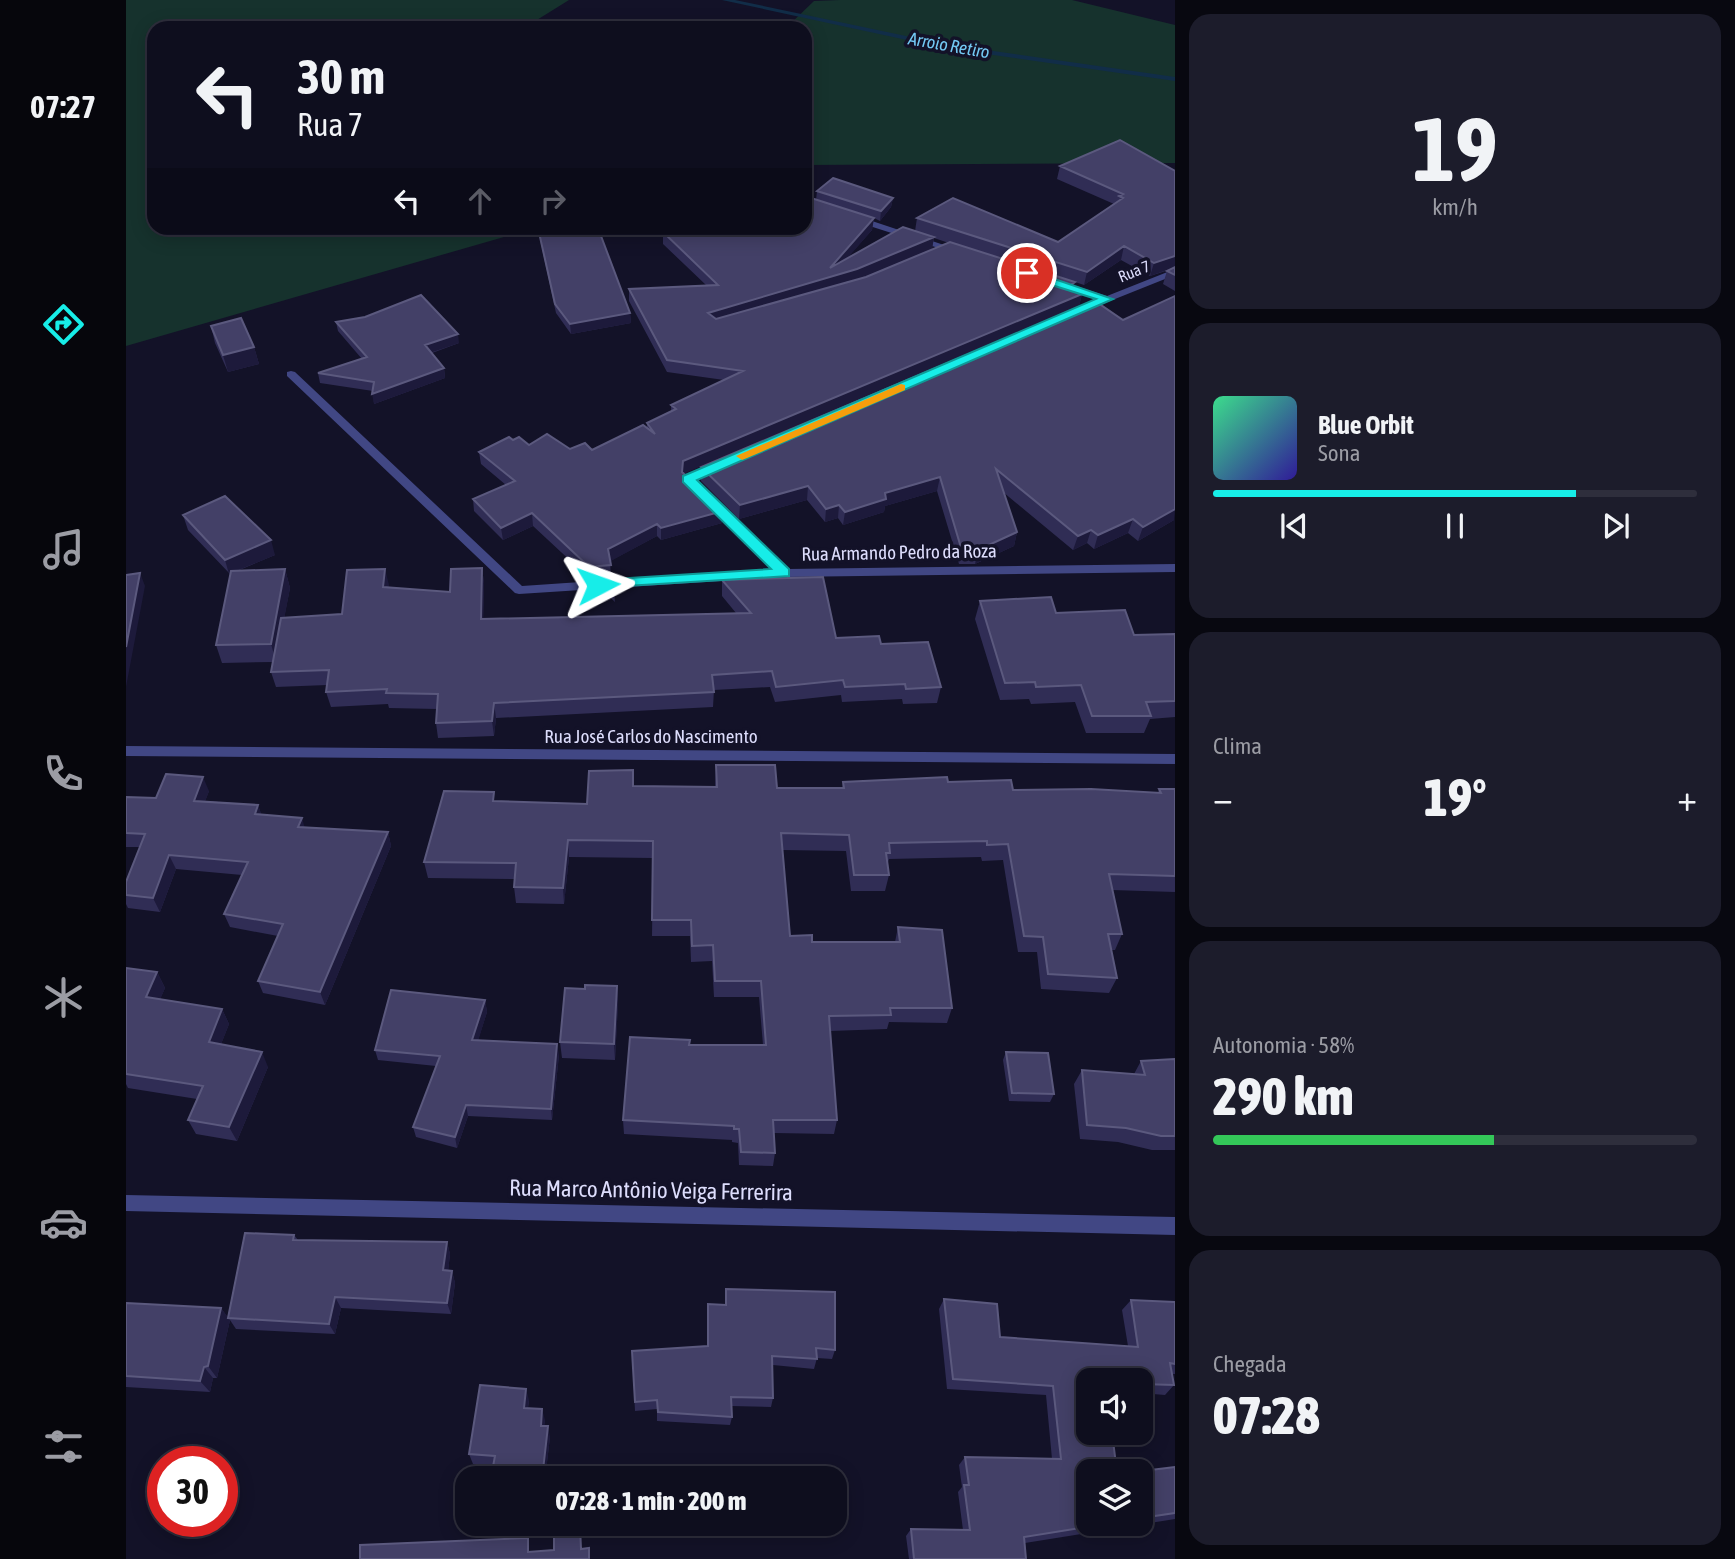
<!DOCTYPE html>
<html lang="pt">
<head>
<meta charset="utf-8">
<style>
  :root { --surface:#0e0e1e; --page:#1c1c2b; --text:#f1f3f6; --muted:#9b9ca4; --line:#2e2e3c; --accent:#17ede8 }
  body { margin:0; font-family:"Asap Condensed",sans-serif; background:var(--page); color:var(--text); height:100vh; display:flex; flex-direction:column; font-size:26px; white-space:nowrap }
  * { box-sizing:border-box; margin:0 }
  p { font-size:23px; color:var(--muted) }
  .icon { flex:none; width:38px; height:38px; fill:none; stroke:currentColor; stroke-width:2; stroke-linecap:round; stroke-linejoin:round }
  .map { position:relative; flex:1; overflow:hidden }
  .drawer { display:flex; flex-direction:column; gap:14px; padding:14px; background:#080810; width:560px }
  .drawer>* { flex:none }
  .top-card { position:absolute; left:21px; top:21px; width:665px; height:214px; border-radius:21px; box-shadow:0 4px 18px #0003,0 0 0 2px var(--line); background:#0e0e1e; color:var(--text); overflow:hidden }
  .controls { position:absolute; left:950px; top:1368px; display:grid; gap:14px }
  .controls a { display:grid; place-items:center; width:77px; height:77px; border-radius:14px; background:var(--surface); box-shadow:0 4px 18px #0003,0 0 0 2px var(--line); font-size:35px }
  .speed { position:absolute; left:21px; top:1446px; display:flex; gap:14px; font-size:35px; font-weight:700; text-align:center }
  .speed>* { display:grid; place-content:center; width:91px; height:91px; border-radius:50%; background:var(--surface); box-shadow:0 4px 18px #0003,0 0 0 2px var(--line); line-height:1 }
  .speed .limit { border:10px solid #d22; background:#fff; color:#111 }
  .pin { position:absolute; display:grid; place-items:center; width:60px; height:60px; color:#fff; margin:-30px; border:4px solid #fff; border-radius:50%; box-shadow:0 2px 7px #0007 }
  .me { position:absolute; width:77px; margin:-38px; rotate:86deg; stroke-linejoin:round; filter:drop-shadow(0 0 5px #0008) }
  .turn { display:flex; align-items:center; gap:24px; height:147px; padding:0 35px; font-size:32px }
  .turn .icon { width:91px; height:91px; stroke-width:2.5 }
  .turn b { display:block; font-size:49px; line-height:60px }
  .lanes { display:flex; align-items:center; height:66px; padding:0 35px; background:#0003; justify-content:center; gap:35px; direction:ltr }
  .lanes .off { opacity:.35 }
  .big { font-size:52px; font-weight:800; line-height:1.1 }
  .drawer .tile { flex:1; display:flex; flex-direction:column; justify-content:center; gap:10px; min-width:0; padding:0 24px; border-radius:21px; background:var(--page) }
  .drawer .dial { align-items:center; gap:0 }
  .dial b { font-size:91px; line-height:1 }
  .song { display:flex; align-items:center; gap:21px }
  .cover { width:84px; height:84px; border-radius:10px; background:linear-gradient(135deg,hsl(150 70% 55%),hsl(250 70% 35%)) }
  .played { height:7px; border-radius:4px; background:linear-gradient(90deg,var(--accent) 75%,var(--line) 75%) }
  .keys { display:flex; justify-content:space-around; direction:ltr }
  .heat { display:flex; justify-content:space-between; align-items:center; font-size:38px; direction:ltr }
  .charge { height:10px; border-radius:5px; background:linear-gradient(90deg,#34c759 58%,var(--line) 0) }
  .trip { position:absolute; left:329px; top:1466px; width:392px; height:70px; border-radius:21px; background:var(--surface); box-shadow:0 4px 18px #0003,0 0 0 2px var(--line); font-weight:800; line-height:70px; text-align:center }
  main { display:flex; flex:1; min-height:0 }
  .tabs { display:flex; flex-direction:column; width:126px; justify-content:space-around; align-items:center; background:#06060c; color:var(--muted) }
  .tabs .icon { width:49px; height:49px }
  .tabs .selected { color:var(--accent) }
  .tabs b { font-size:32px; color:var(--text) }
  .map>svg:first-child { display:block }
  .green { fill:#16322d }
  .lines { fill:none; stroke-linecap:round; stroke-linejoin:round }
  .stream { fill:#112d48; fill-rule:evenodd }
  .minor { fill:#414784; fill-rule:evenodd }
  .wall { fill:#302d55; fill-rule:evenodd }
  .shaded-wall { fill:#1d1a3b }
  .building { fill:#434067; stroke:#5b597e; stroke-width:2 }
  .route { fill:#17ede8; stroke:#0f9a97; stroke-width:2 }
  .slow { fill:#f59e0b }
  .labels { text-anchor:middle; dominant-baseline:central; stroke-width:7; stroke-linejoin:round; paint-order:stroke }
  .far-street-label { font-size:16px; fill:#ddddfc; stroke:#131228 }
  .far-water-label { font-size:18px; font-style:italic; fill:#73c9f4; stroke:#131228 }
  .street-label { font-size:19px; fill:#ddddfc; stroke:#131228 }
  .near-street-label { font-size:23px; fill:#ddddfc; stroke:#131228 }
</style>
</head>
<body>
<main>
<nav class="tabs">
<b>07:27</b>
<svg class="icon selected" aria-label="directions" viewBox="0 0 24 24"><path d="M12 3l9 9-9 9-9-9zM9 14v-3h6M13 9l2 2-2 2"/></svg>
<svg class="icon" aria-label="music" viewBox="0 0 24 24"><path d="M9 18V5l10-2v13"/><circle cx="6" cy="18" r="3"/><circle cx="16" cy="16" r="3"/></svg>
<svg class="icon" aria-label="phone" viewBox="0 0 24 24"><path d="M5 4h4l2 5-3 2q2 4 5 5l2-3 5 2v4C11 20 4 13 5 4z"/></svg>
<svg class="icon" aria-label="climate" viewBox="0 0 24 24"><path d="M12 3v18M4 7l16 10M4 17L20 7"/></svg>
<svg class="icon" aria-label="car" viewBox="0 0 24 24"><path d="M5 17H2v-5l4-1 3-4h7l3 4 3 1v5h-3M9 17h6M6 11h13"/><circle cx="7" cy="17" r="2"/><circle cx="17" cy="17" r="2"/></svg>
<svg class="icon" aria-label="filters" viewBox="0 0 24 24"><path d="M4 7h16M4 17h16"/><circle cx="9" cy="7" r="2"/><circle cx="15" cy="17" r="2"/></svg>
</nav>
<div class="map">
<svg width="1049" height="1559" viewBox="0 0 1049 1559">
  <rect width="100%" height="100%" fill="#131228"/>
  <path class="green" d="M0,0H443L398,28H28V228H409L0,346Z
    M714,0H946L1049,25V163L679,165V28H660L688,1Z"/>
  <g class="lines">
    <path class="stream" d="M596,0H609L818,44L1049,77V81L818,48Z"/>
    <path class="minor" d="M728,217H734L836,251L828,253L728,221Z
      M1049,269V275L954,313L949,310L950,308L972,299L926,283L931,280L981,296Z
      M165,371L169,372L396,586L647,569L556,479L591,462L595,463V469L570,480L661,569L1049,564V572L658,577L393,594L389,593L161,376V372Z
      M0,746L1049,754V764L0,756Z
      M0,1195L1049,1217V1235L0,1211Z"/>
  </g>
  <path class="wall" d="M934,166L1049,171V291L1037,284L1041,271L1049,268L1024,276L995,260L958,285L949,282L947,288L956,294L953,306L558,473L596,523L535,540L531,536L484,561L485,577L464,579L407,526L377,540L348,511L347,499L380,485L355,464L353,452L387,440L403,445L444,449L466,450L521,429V423L545,412V405L598,380L541,372L503,301V289L580,285L537,244V232L679,228L690,200L691,191L767,198L765,207L754,221L748,218L746,230L721,258L789,231L791,218L932,242L988,204L931,179ZM808,238L823,243L740,277L729,281L806,249Z
    M412,228L504,313L505,323L445,334L430,313L413,235Z
    M997,320L1048,520L1012,541L1002,533L968,549L961,543L947,550L877,492L891,532L888,546L849,564H833L811,491L759,506L758,512L717,525L712,518L699,522L681,500L613,519L575,481V467Z
    M210,322L333,343L306,353L318,368L319,378L248,404L247,391L194,383L192,373L236,359L212,331Z
    M85,326L128,347L133,364L102,372L89,343Z
    M57,515L149,555L111,571L159,569L164,588L158,618L216,614L263,585L262,587L324,592L356,568L358,583L357,619L610,613L596,596V580L710,638L755,644L815,687L811,703L777,704L776,699L716,702L715,695L649,702L644,687L588,690L587,707L370,718L368,736L312,738L310,723L311,709L263,708L262,704L205,707L200,692L201,685L150,687L145,672L147,662L96,663L90,645L104,574L62,530Z
    M477,582L488,592L489,602L477,591Z
    M854,601L930,613L1008,635L1049,634V717L1024,719L1018,733H960L949,702L905,704L903,699L874,700L849,619Z
    M590,765L651,788H716L717,782H822L887,790L1032,793L1033,789H1049V892L986,890L996,934L989,950H985L991,978L983,993L915,989L911,952H892L877,860L856,861L855,857L763,859L761,865L763,875L759,891H725L720,851L656,850L664,936L686,942H769L772,927L826,1008L821,1023L763,1022L761,1029L704,1031L711,1120L708,1134L648,1133L649,1153L647,1166L613,1165L612,1143L606,1142V1140L498,1134L497,1120L563,1045H637L633,997H588L586,961L565,962L564,936H526L527,858L443,857L438,904L390,903L388,887V879L302,878L298,862L369,801L461,804L507,770V786L589,787Z
    M83,791L79,801L132,805L135,814L178,827L262,832L265,846L199,1005L137,993L132,981L152,936L104,927L98,914L116,875L50,869L34,912L2,908L0,904V882L14,847H0V797L30,798Z
    M0,968L31,972L39,988L34,999L96,1009L103,1024L95,1044L142,1067L111,1141L70,1134L62,1120L71,1099L2,1088L0,1084Z
    M491,986L492,1003L489,1060L436,1058L434,1042L459,989Z
    M359,1000L361,1012L352,1040L433,1055L426,1120L342,1116L331,1148L290,1137L287,1127L310,1066L252,1060L249,1050Z
    M880,1052L928,1094L924,1102L883,1101L877,1060Z
    M1049,1059V1150H1026L992,1142L954,1139L948,1084L956,1070L1008,1074L1015,1061Z
    M168,1235L172,1240L321,1242L324,1254L322,1271H326L329,1283L325,1314L215,1308L209,1334L110,1329L104,1320L91,1378H87L84,1392L0,1387V1303L95,1308L102,1318Z
    M600,1289L709,1350L706,1359L691,1358L688,1369L647,1365V1398L645,1407L605,1406L606,1417L604,1425L531,1421V1409L509,1411L506,1351L581,1346L582,1304L599,1305Z
    M818,1299L874,1337L1002,1346L996,1310L1005,1300L1049,1302V1374H1046L1048,1385L1039,1395L1015,1393V1381H962V1524H1015V1472L1049,1467V1519L899,1543L900,1559H783L780,1536L785,1529L837,1530L832,1492L836,1487L833,1465L839,1457L926,1459L920,1395L821,1389L813,1309Z
    M403,1400L402,1408L419,1420L418,1426L424,1437L419,1479H366L367,1465L347,1464L343,1454Z"/>
  <path class="shaded-wall" d="M767,198L765,207L754,221L755,211Z
    M748,218L746,230L706,276L808,237L806,249L729,281L582,325V313L704,268Z
    M998,246L995,260L958,285L961,272Z
    M1049,256V267L1024,276L1028,263Z
    M956,294L953,306L557,474L556,484L557,461Z
    M504,313L505,323L445,334L444,324Z
    M332,334L333,343L301,354L299,345Z
    M128,347L133,364L102,372L97,355Z
    M318,368L319,378L248,404L246,394Z
    M814,477L811,491L759,506L758,512L717,525L719,512L759,493Z
    M682,486L681,500L613,519L614,505Z
    M713,505L712,518L699,522L700,509Z
    M1049,509L1048,520L1012,541L1017,527Z
    M597,511L596,523L535,540V528Z
    M406,513L407,526L377,540L375,528Z
    M1007,519L1002,533L968,549L972,535Z
    M531,524V536L483,562L482,549Z
    M965,530L961,543L947,550L952,536Z
    M891,532L888,546L849,564L852,550Z
    M145,540L149,555L103,574L99,560Z
    M356,568L358,583L357,634L355,619Z
    M159,569L164,588L150,662L145,644Z
    M259,569L263,585L261,602L257,587Z
    M14,573L19,586L0,687V647Z
    M368,703L370,718L368,736L366,721Z
    M77,777L83,791L74,815L68,801Z
    M132,805L137,819L129,814Z
    M176,818L180,832L172,827Z
    M262,832L265,846L199,1005L194,992Z
    M442,840L443,857L438,904L437,888Z
    M43,855L50,869L34,912L27,898Z
    M31,972L39,988L29,1012L20,997Z
    M491,986L492,1003L489,1060L488,1044Z
    M359,1000L361,1012L349,1051L346,1040Z
    M96,1009L103,1024L90,1057L83,1042Z
    M431,1044L433,1055L426,1120L425,1109Z
    M136,1052L142,1067L111,1141L103,1127Z
    M340,1105L342,1116L331,1148L329,1137Z
    M321,1242L324,1254L321,1282L317,1270Z
    M326,1271L329,1283L325,1314L321,1303Z
    M209,1297L215,1308L209,1334L203,1324Z
    M95,1308L104,1320L91,1378L82,1366Z
    M78,1367L87,1378L84,1392L74,1381Z
    M400,1389L403,1400L400,1419L398,1408Z
    M416,1409L419,1420L417,1436L415,1426Z
    M422,1426L424,1437L419,1479H416Z"/>
  <path class="building" d="M994,140L1049,171V256L1028,263L998,246L961,272L791,218L827,198L932,242L997,198L993,196L997,194L934,166Z
    M707,178L767,198L755,211L691,191Z
    M685,198L748,218L704,268L777,227L808,237L731,269L582,313L590,319L740,277L824,242L949,282L943,286L956,294L557,461L556,472L597,511L535,528L531,524L482,549L485,565L463,567L406,513L375,528L347,499L389,481L353,452L383,437L387,440L393,437L403,445L421,434L444,449L459,443L466,450L517,425L529,434L521,423L550,409L545,405L617,371L541,360L503,289L592,285L537,232L551,228H679V199Z
    M412,228H472L504,313L444,324L429,304Z
    M1049,267V275L1041,271Z
    M295,295L332,334L299,345L318,368L246,394L248,382L192,373L241,357L210,322L239,317Z
    M1049,296V509L1017,527L1007,519L972,535L965,530L952,536L870,469L891,532L852,550L836,551L814,477L759,493L760,499L719,512L713,505L700,509L682,486L614,505L575,467L969,301L997,320Z
    M115,318L128,347L97,355L85,326Z
    M99,496L145,540L99,560L57,515Z
    M356,568L355,619L625,613L596,580L697,577L710,638L753,636L755,644L802,642L815,687L780,689L779,684L719,687L717,680L650,687L646,671L586,675L588,692L368,703L366,721L310,723L312,694L260,693L261,689L200,692L203,670L145,672L155,618L216,614L221,570L259,569L257,587L324,592L325,569Z
    M159,569L145,644L90,645L105,571Z
    M14,573L0,647V575Z
    M487,581L488,592L477,582Z
    M925,597L930,613L999,610L1008,635L1049,634V701L1020,702L1025,716H966L955,685L910,687L909,682L879,683L854,601Z
    M590,765H649L651,788H718L717,782L821,777L822,782L885,780L887,790L965,789L1035,793L1033,789H1049V876L983,874L996,934H982L991,978L922,974L917,937L898,936L882,844L861,845V841L763,843L764,853H760L763,875H728L723,835L655,833L664,936L686,935V942H774L772,927L816,930L826,1008H764L765,1015L703,1016L711,1120H647L649,1153L615,1152L613,1129H608V1126L497,1120L504,1037L564,1040L563,1045H640L635,981H589L587,945L566,946L565,920H526L527,841L442,840L437,888L388,887L390,863L298,862L318,791L368,792L367,801L461,804L463,771L507,770V786L591,787Z
    M40,774L77,777L68,801L132,805L129,814L176,818L172,827L262,832L194,992L132,981L157,924L98,914L122,862L43,855L27,898L0,895V882L19,834L0,833V797L30,798Z
    M0,968L31,972L20,997L96,1009L83,1042L136,1052L103,1127L62,1120L77,1086L0,1074Z
    M459,985L491,986L488,1044L434,1042L439,988L459,989Z
    M265,990L359,1000L346,1040L431,1044L425,1109L340,1105L329,1137L287,1127L314,1056L249,1050Z
    M880,1052L922,1053L928,1094L886,1093Z
    M1049,1059V1136H1035L1000,1128L961,1125L956,1070L1019,1075L1015,1061Z
    M119,1233L168,1235L167,1240L321,1242L317,1270L326,1271L321,1303L209,1297L203,1324L102,1318Z
    M600,1289L709,1292V1350L690,1348L691,1359L646,1356L647,1398L605,1397L606,1417L532,1412L531,1400L509,1402L506,1351L582,1346V1304L600,1305Z
    M818,1299L871,1304L874,1337L1012,1347L1005,1300L1049,1302V1364L1044,1363L1048,1385L1015,1384V1381H962V1433H986L991,1472H962V1524H979L898,1537L900,1559H788L785,1529L844,1530L838,1485H843L839,1457L935,1459L927,1386L827,1379Z
    M0,1303L95,1308L82,1366L78,1367L74,1381L0,1376Z
    M354,1385L400,1389L398,1408L416,1409L415,1426H422L416,1479H378L365,1477L369,1456L343,1454Z
    M1049,1467V1513L1015,1518V1472H1008Z
    M454,1526L455,1549L463,1548V1559H234V1545L402,1538V1552L428,1550V1527Z"/>
  <path class="route" d="M897,271H905L987,299L571,480L663,569V576L467,588L465,585L472,580L645,569L557,482V476L970,299L897,276Z"/>
  <path class="slow" d="M775,384L779,385V390L621,458L616,460L610,456Z"/>
  <g class="labels">
    <g class="far-street-label">
      <text transform="translate(1008 271) rotate(-22)">Rua 7</text>
    </g>
    <g class="far-water-label">
      <text transform="translate(823 45) rotate(10)">Arroio Retiro</text>
    </g>
    <g class="street-label">
      <text transform="translate(773 552) rotate(-1)">Rua Armando Pedro da Roza</text>
      <text x="525" y="736">Rua José Carlos do Nascimento</text>
    </g>
    <g class="near-street-label">
      <text transform="translate(525 1190) rotate(1)">Rua Marco Antônio Veiga Ferrerira</text>
    </g>
  </g>
</svg>
<div class="controls">
<a><svg class="icon" aria-label="sound" viewBox="0 0 24 24"><path d="M4 9h4l5-4v14l-5-4H4zM17 9q2 3 0 6"/></svg></a>
<a><svg class="icon" aria-label="layers" viewBox="0 0 24 24"><path d="M12 4l9 5-9 5-9-5zM3 14l9 5 9-5"/></svg></a>
</div>
<div class="speed"><div class="limit">30</div></div>
<div class="pin" style="left:901px;top:273px;background:#d93025"><svg class="icon" aria-label="arrive" viewBox="0 0 24 24"><path d="M6 21V4h12l-3 4 3 4H6"/></svg></div>
<svg class="me" style="left:472px;top:585px" viewBox="-20 -20 40 40"><path d="M0-17L14 15 0 8-14 15z" fill="#17ede8" stroke="#fff" stroke-width="4"/></svg>
<div class="trip">07:28 · 1 min · 200 m</div>
<div class="top-card">
<div class="turn"><svg class="icon" aria-label="left" viewBox="0 0 24 24"><path d="M17 20v-9H6M10 6l-5 5 5 5"/></svg><div><b>30 m</b>Rua 7</div></div>
<div class="lanes"><svg class="icon" aria-label="left" viewBox="0 0 24 24"><path d="M17 20v-9H6M10 6l-5 5 5 5"/></svg><svg class="icon off" aria-label="ahead" viewBox="0 0 24 24"><path d="M12 20V5M6 11l6-6 6 6"/></svg><svg class="icon off" aria-label="right" viewBox="0 0 24 24"><path d="M7 20v-9h11M14 6l5 5-5 5"/></svg></div>
</div>
</div>
<section class="drawer">
<div class="tile dial"><b>19</b><p>km/h</p></div>
<div class="tile">
<div class="song"><i class="cover"></i><div><b>Blue Orbit</b><p>Sona</p></div></div>
<div class="played"></div>
<div class="keys"><svg class="icon" aria-label="previous" viewBox="0 0 24 24"><path d="M18 5L8 12l10 7zM5 5v14"/></svg><svg class="icon" aria-label="pause" viewBox="0 0 24 24"><path d="M8 5v14M16 5v14"/></svg><svg class="icon" aria-label="next" viewBox="0 0 24 24"><path d="M6 5l10 7-10 7zM19 5v14"/></svg></div>
</div>
<div class="tile"><p>Clima</p>
<div class="heat"><a>−</a><b class="big">19°</b><a>+</a></div>
</div>
<div class="tile"><p>Autonomia · 58%</p><b class="big">290 km</b><div class="charge"></div></div>
<div class="tile"><p>Chegada</p><b class="big">07:28</b></div>
</section>
</main>
</body>
</html>
